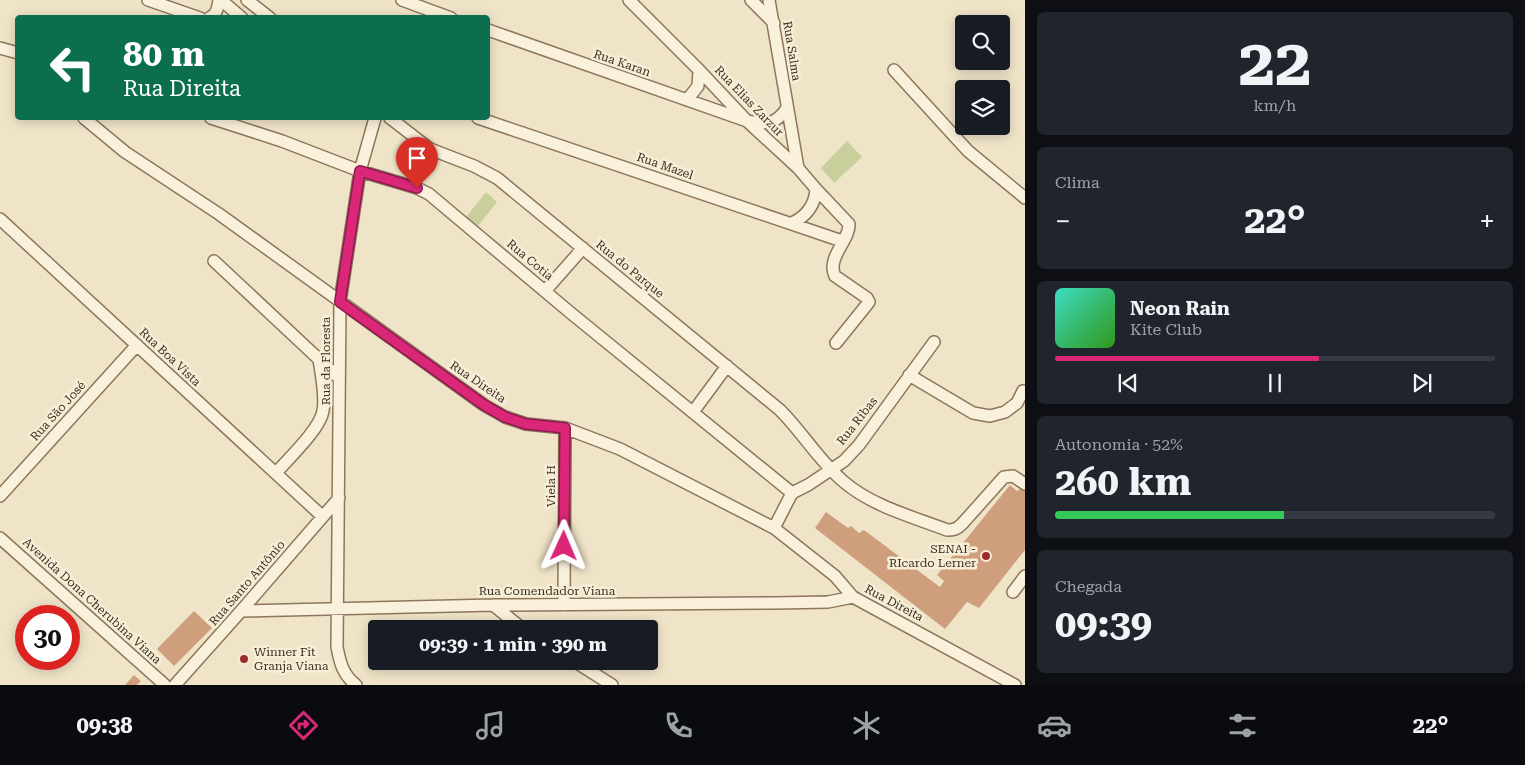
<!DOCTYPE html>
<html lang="pt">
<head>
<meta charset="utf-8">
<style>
  :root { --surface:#171b24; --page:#20242c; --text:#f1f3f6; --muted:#9ea1a6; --line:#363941; --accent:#db2777 }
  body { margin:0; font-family:"Roboto Serif",serif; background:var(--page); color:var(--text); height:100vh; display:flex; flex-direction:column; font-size:19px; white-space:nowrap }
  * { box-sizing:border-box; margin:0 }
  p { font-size:16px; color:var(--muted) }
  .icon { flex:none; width:28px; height:28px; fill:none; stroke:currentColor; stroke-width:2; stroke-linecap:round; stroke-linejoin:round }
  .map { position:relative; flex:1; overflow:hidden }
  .details { display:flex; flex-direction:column; gap:12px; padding:12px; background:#0d0f14; width:500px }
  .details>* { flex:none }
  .top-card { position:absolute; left:15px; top:15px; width:475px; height:105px; border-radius:5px; box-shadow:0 2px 12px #0003; background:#0b6e4f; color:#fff; overflow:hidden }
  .tools { position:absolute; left:955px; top:15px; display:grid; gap:10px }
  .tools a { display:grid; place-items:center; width:55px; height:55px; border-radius:5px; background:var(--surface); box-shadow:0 2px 12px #0003; font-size:25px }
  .speed { position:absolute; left:15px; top:605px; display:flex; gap:10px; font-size:25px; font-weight:700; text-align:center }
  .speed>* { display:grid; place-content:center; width:65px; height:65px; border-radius:50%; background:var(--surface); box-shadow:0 2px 12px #0003; line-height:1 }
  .speed .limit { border:8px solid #d22; background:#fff; color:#111 }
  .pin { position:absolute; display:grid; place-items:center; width:42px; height:42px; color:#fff; margin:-51px -21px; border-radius:50% 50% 50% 0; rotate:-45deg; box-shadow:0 0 5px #0007 }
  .pin .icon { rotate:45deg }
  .me { position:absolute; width:55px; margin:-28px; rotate:1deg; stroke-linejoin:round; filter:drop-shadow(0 0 4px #0008) }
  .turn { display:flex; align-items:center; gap:18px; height:105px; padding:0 25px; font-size:22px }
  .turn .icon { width:65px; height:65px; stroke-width:2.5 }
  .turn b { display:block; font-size:35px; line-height:42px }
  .big { font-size:38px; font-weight:700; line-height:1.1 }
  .details .widget { flex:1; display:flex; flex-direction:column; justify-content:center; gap:8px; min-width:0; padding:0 18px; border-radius:8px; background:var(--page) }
  .details .dial { align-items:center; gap:0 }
  .dial b { font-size:65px; line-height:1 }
  .song { display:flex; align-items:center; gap:15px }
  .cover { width:60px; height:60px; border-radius:8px; background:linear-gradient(135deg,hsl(170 70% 55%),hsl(110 70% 35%)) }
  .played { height:5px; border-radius:2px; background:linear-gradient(90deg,var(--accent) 60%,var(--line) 60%) }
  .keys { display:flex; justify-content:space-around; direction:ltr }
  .heat { display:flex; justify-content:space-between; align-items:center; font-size:28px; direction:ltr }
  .charge { height:8px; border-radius:4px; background:linear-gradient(90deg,#34c759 52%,var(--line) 0) }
  .trip { position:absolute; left:368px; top:620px; width:290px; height:50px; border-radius:5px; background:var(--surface); box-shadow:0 2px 12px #0003; font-weight:700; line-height:50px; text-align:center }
  .dock { display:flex; height:80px; justify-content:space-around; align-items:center; background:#090b0e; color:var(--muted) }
  .dock .icon { width:35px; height:35px }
  .dock .current { color:var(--accent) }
  .dock b { font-size:22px; color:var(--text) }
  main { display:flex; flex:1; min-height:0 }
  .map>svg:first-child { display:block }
  .green { fill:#c9cf9b }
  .building { fill:#cf9f7d }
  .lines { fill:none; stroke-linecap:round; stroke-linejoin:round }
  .minor-casing { stroke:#8d765c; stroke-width:14 }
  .minor { stroke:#faf1dc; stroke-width:11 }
  .route-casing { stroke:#8e194d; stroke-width:12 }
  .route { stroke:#db2777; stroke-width:9 }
  .poi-dot { fill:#9e2a2b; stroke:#f7eed8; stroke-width:2 }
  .labels { text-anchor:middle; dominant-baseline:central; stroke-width:5; stroke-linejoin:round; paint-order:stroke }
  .street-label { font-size:12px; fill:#3d2e20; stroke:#f7eed8 }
  .poi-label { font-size:12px; fill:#3d2e20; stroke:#f7eed8; text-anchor:end }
</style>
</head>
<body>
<main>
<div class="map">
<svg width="1025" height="685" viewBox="0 0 1025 685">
  <rect width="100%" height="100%" fill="#f0e4c8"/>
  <path class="green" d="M847,141L862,157L834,183L821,168Z
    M486,192L497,202L478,226L466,217Z"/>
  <path class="building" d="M1010,485L1017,491L1022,488L1025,490V550L979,608L967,602L945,629L815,528L826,512L848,528L851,526L859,533L864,530L940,587L944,581L937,575Z
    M194,611L212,628L174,666L157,649Z
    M134,675L141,681L137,685H125Z"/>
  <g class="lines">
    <g class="minor-casing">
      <path id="minor" d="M148,0L200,18
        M221,0L242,18
        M247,0L270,18
        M402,0L451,18
        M629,0L699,70L747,121L798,168L816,189C815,205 807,216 792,223
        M751,0L774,23
        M769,0L798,168
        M209,18C217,15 218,7 219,0
        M488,30L747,121C766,124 775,126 787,108
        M0,48L18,53
        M894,70L968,151L1025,198
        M687,100L698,86L699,70
        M84,118L125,152L219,214L484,405L505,417L526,424L565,428L620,449L774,528L835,576L853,597L1015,685
        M211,118L282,141L360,171L417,188L429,194L572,314L792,493
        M390,118L430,149L474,166L497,178L780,410C803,433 819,461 844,482C872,506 913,517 947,530C954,530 957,529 962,524L1004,477L1013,476L1025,484
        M478,118L842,241
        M816,189L849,224C850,240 826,258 835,276L867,298L869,302L836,343
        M0,219L322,516
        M214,261L339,378
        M545,291L583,248
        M909,375L973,413L990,416L1005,412L1017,403L1023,391
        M693,412L727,366
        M276,473C289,458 320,429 323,411C326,396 321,374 319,359
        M0,496L137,345
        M774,528L792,493L808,485L844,461L859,445L934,342
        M0,538L165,685
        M1013,592L1025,576
        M493,605L523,629
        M564,605L565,428
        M241,611L493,605L775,603L828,602L853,597
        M574,661L612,685
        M175,685L241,611L339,498
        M356,685C343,675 340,663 337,647L340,302L360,171L375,118"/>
    </g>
    <use href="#minor" class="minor"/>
  </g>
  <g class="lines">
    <g class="route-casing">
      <path id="route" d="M417,188L360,171L340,302L484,405L505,417L526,424L565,428L564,546"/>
    </g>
    <use href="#route" class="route"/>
  </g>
  <g class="poi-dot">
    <circle cx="986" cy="556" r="5"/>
    <circle cx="244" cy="659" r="5"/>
  </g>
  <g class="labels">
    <g class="street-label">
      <text transform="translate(792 51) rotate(81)">Rua Salma</text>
      <text transform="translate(622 63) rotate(19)">Rua Karan</text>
      <text transform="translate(749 101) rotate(46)">Rua Elias Zarzur</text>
      <text transform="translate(665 166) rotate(19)">Rua Mazel</text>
      <text transform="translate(530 260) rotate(40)">Rua Cotia</text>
      <text transform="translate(630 269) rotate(39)">Rua do Parque</text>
      <text transform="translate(170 357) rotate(43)">Rua Boa Vista</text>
      <text transform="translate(326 361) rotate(-90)">Rua da Floresta</text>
      <text transform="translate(478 382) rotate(34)">Rua Direita</text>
      <text transform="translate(58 411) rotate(-48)">Rua São José</text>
      <text transform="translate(857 421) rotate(-52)">Rua Ribas</text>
      <text transform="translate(551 486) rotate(-90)">Viela H</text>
      <text transform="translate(247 583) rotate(-49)">Rua Santo Antônio</text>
      <text x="547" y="591">Rua Comendador Viana</text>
      <text transform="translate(92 601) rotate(42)">Avenida Dona Cherubina Viana</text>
      <text transform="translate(894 603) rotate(28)">Rua Direita</text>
    </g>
    <g class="poi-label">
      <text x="976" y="549">SENAI -<tspan x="976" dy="14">RIcardo Lerner</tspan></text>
      <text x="254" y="652" text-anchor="start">Winner Fit<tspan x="254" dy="14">Granja Viana</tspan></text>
    </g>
  </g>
</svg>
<div class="tools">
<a><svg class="icon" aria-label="search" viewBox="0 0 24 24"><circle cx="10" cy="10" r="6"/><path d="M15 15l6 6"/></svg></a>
<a><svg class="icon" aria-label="layers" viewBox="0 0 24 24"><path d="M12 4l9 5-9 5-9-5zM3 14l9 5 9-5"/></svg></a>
</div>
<div class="speed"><div class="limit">30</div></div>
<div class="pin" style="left:417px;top:188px;background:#d93025"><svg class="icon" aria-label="arrive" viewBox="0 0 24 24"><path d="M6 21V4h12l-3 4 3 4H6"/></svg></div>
<svg class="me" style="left:564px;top:546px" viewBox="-20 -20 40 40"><path d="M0-17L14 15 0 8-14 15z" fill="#db2777" stroke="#fff" stroke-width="4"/></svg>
<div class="trip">09:39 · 1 min · 390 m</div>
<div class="top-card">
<div class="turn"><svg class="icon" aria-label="left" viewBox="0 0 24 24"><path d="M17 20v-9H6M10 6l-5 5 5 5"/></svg><div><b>80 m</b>Rua Direita</div></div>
</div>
</div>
<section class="details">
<div class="widget dial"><b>22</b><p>km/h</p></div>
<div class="widget"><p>Clima</p>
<div class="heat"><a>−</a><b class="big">22°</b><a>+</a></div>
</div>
<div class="widget">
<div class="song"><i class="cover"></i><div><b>Neon Rain</b><p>Kite Club</p></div></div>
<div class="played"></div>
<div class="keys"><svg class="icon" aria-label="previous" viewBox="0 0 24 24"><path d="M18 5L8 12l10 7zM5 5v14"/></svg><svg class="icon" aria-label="pause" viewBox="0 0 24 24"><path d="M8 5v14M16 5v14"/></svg><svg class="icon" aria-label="next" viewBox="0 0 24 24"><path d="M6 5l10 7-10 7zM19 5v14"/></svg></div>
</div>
<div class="widget"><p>Autonomia · 52%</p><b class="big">260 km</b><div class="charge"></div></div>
<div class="widget"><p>Chegada</p><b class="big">09:39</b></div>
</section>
</main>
<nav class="dock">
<b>09:38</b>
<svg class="icon current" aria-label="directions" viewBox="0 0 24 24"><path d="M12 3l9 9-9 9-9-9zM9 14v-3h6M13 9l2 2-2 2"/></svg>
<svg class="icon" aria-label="music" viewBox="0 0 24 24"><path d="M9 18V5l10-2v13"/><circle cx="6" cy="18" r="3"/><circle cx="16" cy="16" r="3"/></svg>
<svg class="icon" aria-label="phone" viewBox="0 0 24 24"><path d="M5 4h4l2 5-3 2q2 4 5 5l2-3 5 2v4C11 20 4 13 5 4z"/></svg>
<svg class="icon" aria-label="climate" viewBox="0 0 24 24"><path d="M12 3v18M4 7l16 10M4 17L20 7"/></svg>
<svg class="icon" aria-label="car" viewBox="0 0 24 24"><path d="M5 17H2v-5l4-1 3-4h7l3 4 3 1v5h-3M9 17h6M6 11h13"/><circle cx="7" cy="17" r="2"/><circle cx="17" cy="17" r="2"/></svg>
<svg class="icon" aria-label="filters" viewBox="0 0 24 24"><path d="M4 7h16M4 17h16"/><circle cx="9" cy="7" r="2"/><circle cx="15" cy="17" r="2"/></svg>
<b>22°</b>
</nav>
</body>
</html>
